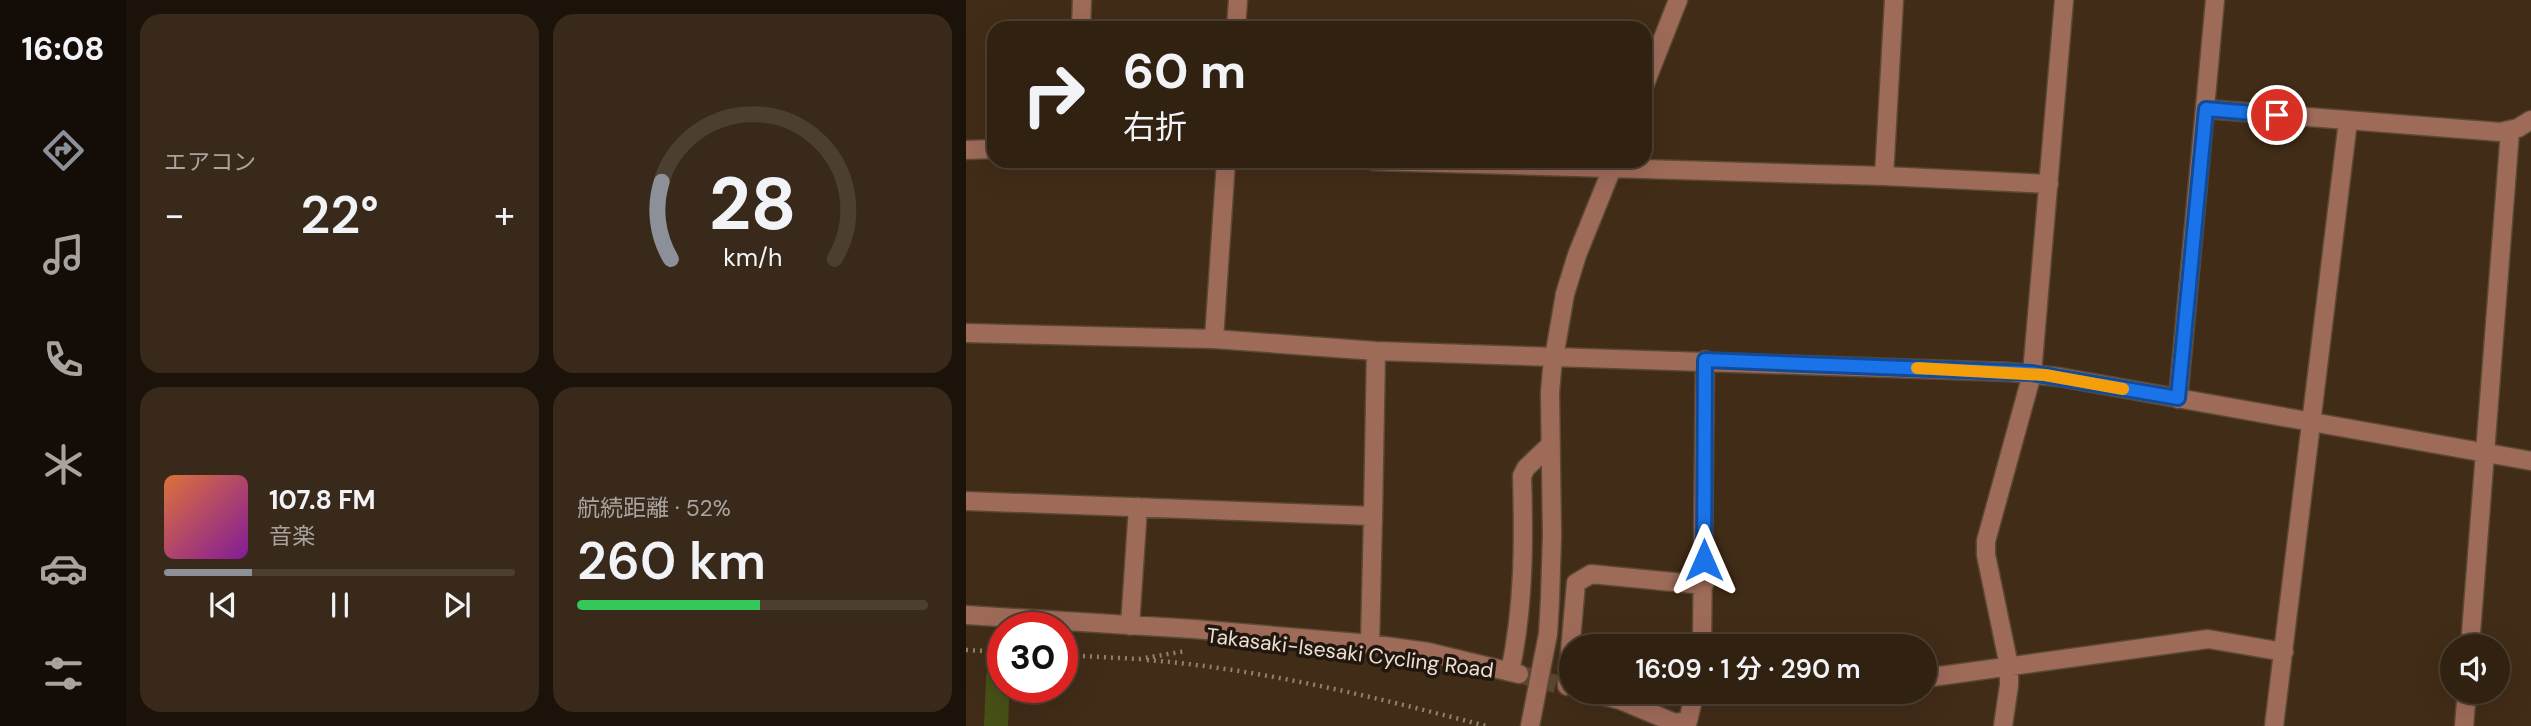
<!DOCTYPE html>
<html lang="ja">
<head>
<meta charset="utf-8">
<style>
  :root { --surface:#312111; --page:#39291a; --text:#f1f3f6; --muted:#a8a39f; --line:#4c3e31; --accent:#8c9099 }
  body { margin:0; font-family:"DM Sans","Noto Sans JP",sans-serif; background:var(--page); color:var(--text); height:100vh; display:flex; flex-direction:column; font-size:26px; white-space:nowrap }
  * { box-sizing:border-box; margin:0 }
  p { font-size:23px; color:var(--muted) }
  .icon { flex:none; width:38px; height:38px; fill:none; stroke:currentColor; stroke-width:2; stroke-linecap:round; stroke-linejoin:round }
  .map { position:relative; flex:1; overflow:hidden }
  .sheet { display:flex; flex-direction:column; gap:14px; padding:14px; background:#1b1209; width:840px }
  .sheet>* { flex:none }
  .guide { position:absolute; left:21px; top:21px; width:665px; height:147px; border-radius:21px; box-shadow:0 7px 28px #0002,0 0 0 2px var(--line); background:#312111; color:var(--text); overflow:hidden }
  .controls { position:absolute; left:1474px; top:634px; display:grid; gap:14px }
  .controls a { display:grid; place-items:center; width:70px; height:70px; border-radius:50%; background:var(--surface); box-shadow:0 7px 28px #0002,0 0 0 2px var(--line); font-size:35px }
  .speed { position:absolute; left:21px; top:612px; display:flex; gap:14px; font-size:35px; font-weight:700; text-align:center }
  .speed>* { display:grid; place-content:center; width:91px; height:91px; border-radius:50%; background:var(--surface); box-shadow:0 7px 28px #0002,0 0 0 2px var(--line); line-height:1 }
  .speed .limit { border:10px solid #d22; background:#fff; color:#111 }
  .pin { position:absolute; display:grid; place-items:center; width:60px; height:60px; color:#fff; margin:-30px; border:4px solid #fff; border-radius:50%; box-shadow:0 2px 7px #0007 }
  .me { position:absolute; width:77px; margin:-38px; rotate:0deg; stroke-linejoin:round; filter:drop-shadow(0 0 5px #0008) }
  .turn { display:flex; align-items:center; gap:24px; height:147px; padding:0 21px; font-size:32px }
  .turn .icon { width:91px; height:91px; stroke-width:2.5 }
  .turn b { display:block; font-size:49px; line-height:60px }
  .big { font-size:52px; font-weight:600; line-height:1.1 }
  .sheet .widget { flex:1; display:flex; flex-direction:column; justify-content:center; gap:10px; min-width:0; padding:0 24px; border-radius:21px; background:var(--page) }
  .sheet .dial { align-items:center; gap:0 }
  .dial svg { height:182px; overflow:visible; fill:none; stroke:var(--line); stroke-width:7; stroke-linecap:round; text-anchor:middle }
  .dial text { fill:var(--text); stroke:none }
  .song { display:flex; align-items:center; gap:21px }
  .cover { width:84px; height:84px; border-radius:10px; background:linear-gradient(135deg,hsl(20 70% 55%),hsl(290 70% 35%)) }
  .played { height:7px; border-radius:4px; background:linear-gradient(90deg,var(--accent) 25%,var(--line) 25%) }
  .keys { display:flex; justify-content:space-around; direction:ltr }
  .heat { display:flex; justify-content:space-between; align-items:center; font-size:38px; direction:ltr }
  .charge { height:10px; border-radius:5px; background:linear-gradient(90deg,#34c759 52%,var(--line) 0) }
  .sheet .tiles { flex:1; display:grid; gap:14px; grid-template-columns:repeat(2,1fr) }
  .trip { position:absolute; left:593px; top:634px; width:378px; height:70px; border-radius:35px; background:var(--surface); box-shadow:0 7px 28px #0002,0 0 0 2px var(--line); font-weight:600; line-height:70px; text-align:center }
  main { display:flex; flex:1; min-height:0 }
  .tabs { display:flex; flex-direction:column; width:126px; justify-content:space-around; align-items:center; background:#140d07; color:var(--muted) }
  .tabs .icon { width:49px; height:49px }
  .tabs .current { color:var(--accent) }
  .tabs b { font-size:32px; color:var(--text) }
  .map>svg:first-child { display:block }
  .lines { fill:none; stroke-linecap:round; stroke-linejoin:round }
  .canal { stroke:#475116; stroke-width:24 }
  .minor-tunnel { stroke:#5b4733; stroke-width:18; stroke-dasharray:18 9; stroke-linecap:butt }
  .minor-casing { stroke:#5c4935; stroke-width:21 }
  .path { stroke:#92806f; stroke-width:4.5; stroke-dasharray:2 5; stroke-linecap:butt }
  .minor { stroke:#9f6b59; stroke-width:18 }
  .route-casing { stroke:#114b97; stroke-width:18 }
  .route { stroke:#1a73e8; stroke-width:12 }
  .slow { stroke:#f59e0b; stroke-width:12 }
  .labels { text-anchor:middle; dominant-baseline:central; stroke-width:7; stroke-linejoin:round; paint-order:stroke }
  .street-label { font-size:21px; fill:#ecdfd2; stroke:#21170e }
</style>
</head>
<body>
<main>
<nav class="tabs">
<b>16:08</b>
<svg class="icon current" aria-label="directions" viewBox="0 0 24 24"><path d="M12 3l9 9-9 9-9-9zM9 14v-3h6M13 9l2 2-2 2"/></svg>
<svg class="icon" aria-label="music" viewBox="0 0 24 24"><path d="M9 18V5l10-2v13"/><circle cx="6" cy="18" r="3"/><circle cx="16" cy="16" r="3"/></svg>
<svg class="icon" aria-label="phone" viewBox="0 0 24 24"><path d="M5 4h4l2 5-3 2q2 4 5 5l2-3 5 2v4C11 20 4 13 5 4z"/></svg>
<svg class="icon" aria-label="climate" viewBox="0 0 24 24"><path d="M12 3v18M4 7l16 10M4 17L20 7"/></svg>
<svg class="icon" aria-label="car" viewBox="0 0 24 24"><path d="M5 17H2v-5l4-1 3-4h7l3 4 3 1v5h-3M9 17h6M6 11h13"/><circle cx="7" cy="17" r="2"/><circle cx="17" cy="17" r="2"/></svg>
<svg class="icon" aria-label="filters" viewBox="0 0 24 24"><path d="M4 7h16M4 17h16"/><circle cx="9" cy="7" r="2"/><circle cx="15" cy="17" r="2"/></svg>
</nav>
<section class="sheet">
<div class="tiles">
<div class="widget"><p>エアコン</p>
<div class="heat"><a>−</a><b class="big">22°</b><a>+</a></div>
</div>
<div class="widget dial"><svg viewBox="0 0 100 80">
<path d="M14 69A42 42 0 1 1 86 69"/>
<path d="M14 69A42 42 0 0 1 10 35" stroke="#8c9099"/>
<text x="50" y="56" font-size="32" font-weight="700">28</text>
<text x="50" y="72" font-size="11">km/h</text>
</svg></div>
<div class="widget">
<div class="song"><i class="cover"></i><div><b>107.8 FM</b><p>音楽</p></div></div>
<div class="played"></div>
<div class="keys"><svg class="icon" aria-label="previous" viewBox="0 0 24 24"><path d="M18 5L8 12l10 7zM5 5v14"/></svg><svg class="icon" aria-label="pause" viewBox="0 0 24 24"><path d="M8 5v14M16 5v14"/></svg><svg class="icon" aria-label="next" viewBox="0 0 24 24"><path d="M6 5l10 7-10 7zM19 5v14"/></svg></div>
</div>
<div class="widget"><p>航続距離 · 52%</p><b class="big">260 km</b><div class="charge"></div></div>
</div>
</section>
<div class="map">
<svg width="1565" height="726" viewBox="0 0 1565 726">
  <rect width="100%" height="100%" fill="#412c17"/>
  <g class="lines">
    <path class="canal" d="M30,726L32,677"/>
    <path class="minor-tunnel" d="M553,674L590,684"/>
    <g class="minor-casing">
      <path id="minor" d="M115,28L116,0
        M270,28L272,0
        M679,84L712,0
        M1240,109L1534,132L1552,128L1565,120
        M0,150L28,149
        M408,161L918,176L1083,184
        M918,176L928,0
        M0,333L248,339L410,351L1044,372L1093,377L1565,461
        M248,339L260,161
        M1212,399L1249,0
        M0,501L407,516L410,351
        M0,615L228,629L404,644L462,652L553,674
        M164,626L172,507
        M404,644L407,516
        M736,646L739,360
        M1504,646L1544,131
        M544,672C558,606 558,542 556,476L560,468L584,445
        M959,678L1242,639L1318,652
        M601,686L610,583L625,574L738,585
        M619,691L654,700L709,723L722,721L729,691
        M564,726L582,634L584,600L586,535L584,393L586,369L599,294L611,255L649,161
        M1037,726L1043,685V666L1020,555V541L1066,374L1098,0
        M1308,726L1382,121
        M1498,726L1501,691"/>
    </g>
    <path class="path" d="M0,650L37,652
      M96,655L173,659L220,651
      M181,660C295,669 409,697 520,726"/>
    <use href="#minor" class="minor"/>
  </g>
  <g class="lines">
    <g class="route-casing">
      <path id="route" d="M738,560L739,360L1066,373L1212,398L1240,109L1311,115"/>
    </g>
    <use href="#route" class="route"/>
    <path class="slow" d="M951,368L1079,375L1157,389"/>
  </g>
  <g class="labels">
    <g class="street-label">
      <text transform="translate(384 653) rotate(7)">Takasaki-Isesaki Cycling Road</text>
    </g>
  </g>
</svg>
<div class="controls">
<a><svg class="icon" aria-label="sound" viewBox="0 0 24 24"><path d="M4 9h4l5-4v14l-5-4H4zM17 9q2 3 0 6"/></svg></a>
</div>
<div class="speed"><div class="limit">30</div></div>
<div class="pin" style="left:1311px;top:115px;background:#d93025"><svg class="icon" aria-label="arrive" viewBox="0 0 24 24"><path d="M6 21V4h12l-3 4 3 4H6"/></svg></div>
<svg class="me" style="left:738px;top:560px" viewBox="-20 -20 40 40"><path d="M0-17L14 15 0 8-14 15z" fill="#1a73e8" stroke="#fff" stroke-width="4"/></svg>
<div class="trip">16:09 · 1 分 · 290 m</div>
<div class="guide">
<div class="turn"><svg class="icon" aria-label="right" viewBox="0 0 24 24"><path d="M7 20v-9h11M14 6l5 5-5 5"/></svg><div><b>60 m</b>右折</div></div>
</div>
</div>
</main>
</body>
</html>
